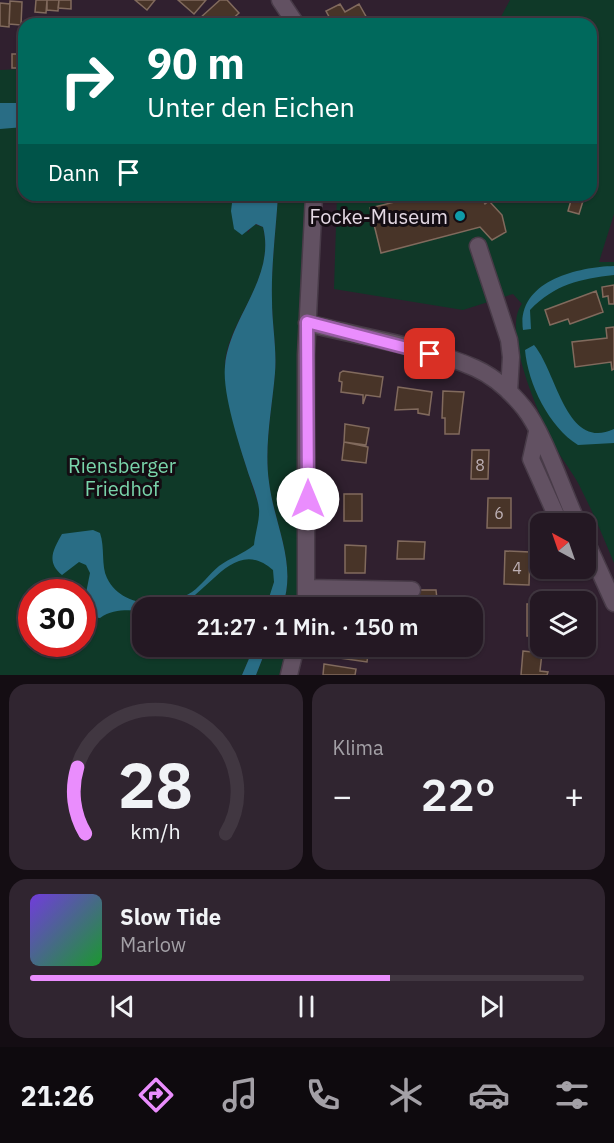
<!DOCTYPE html>
<html lang="de">
<head>
<meta charset="utf-8">
<style>
  :root { --surface:#241823; --page:#302530; --text:#f1f3f6; --muted:#a3a0a6; --line:#413741; --accent:#ea8dfd }
  body { margin:0; font-family:"IBM Plex Sans",sans-serif; background:var(--page); color:var(--text); height:100vh; display:flex; flex-direction:column; font-size:22px; white-space:nowrap }
  * { box-sizing:border-box; margin:0 }
  p { font-size:20px; color:var(--muted) }
  .icon { flex:none; width:33px; height:33px; fill:none; stroke:currentColor; stroke-width:2; stroke-linecap:round; stroke-linejoin:round }
  .map { position:relative; height:675px; overflow:hidden }
  .details { display:flex; flex-direction:column; gap:9px; padding:9px; background:#140d13; flex:1 }
  .details>* { flex:none }
  .top-card { position:absolute; left:18px; top:18px; width:579px; height:183px; border-radius:18px; box-shadow:0 2px 4px #0004,0 0 0 2px var(--line); background:#00695c; color:#fff; overflow:hidden }
  .needle { width:39px; rotate:320deg }
  .fabs { position:absolute; left:530px; top:513px; display:grid; gap:12px }
  .fabs a { display:grid; place-items:center; width:66px; height:66px; border-radius:12px; background:var(--surface); box-shadow:0 2px 4px #0004,0 0 0 2px var(--line); font-size:30px }
  .speed { position:absolute; left:18px; top:579px; display:flex; gap:12px; font-size:30px; font-weight:700; text-align:center }
  .speed>* { display:grid; place-content:center; width:78px; height:78px; border-radius:50%; background:var(--surface); box-shadow:0 2px 4px #0004,0 0 0 2px var(--line); line-height:1 }
  .speed .limit { border:9px solid #d22; background:#fff; color:#111 }
  .pin { position:absolute; display:grid; place-items:center; width:51px; height:51px; color:#fff; margin:-26px; border-radius:12px; box-shadow:0 3px 9px #0006 }
  .me { position:absolute; width:66px; margin:-33px; rotate:0deg; stroke-linejoin:round; filter:drop-shadow(0 0 4px #0008) }
  .turn { display:flex; align-items:center; gap:21px; height:126px; padding:0 30px; font-size:27px }
  .turn .icon { width:78px; height:78px; stroke-width:2.5 }
  .turn b { display:block; font-size:42px; line-height:51px }
  .then { display:flex; align-items:center; height:57px; padding:0 30px; background:#0003; gap:12px; font-size:22px }
  .big { font-size:45px; font-weight:600; line-height:1.1 }
  .details .tile { flex:1; display:flex; flex-direction:column; justify-content:center; gap:9px; min-width:0; padding:0 21px; border-radius:18px; background:var(--page) }
  .details .dial { align-items:center; gap:0 }
  .dial svg { height:156px; overflow:visible; fill:none; stroke:var(--line); stroke-width:7; stroke-linecap:round; text-anchor:middle }
  .dial text { fill:var(--text); stroke:none }
  .song { display:flex; align-items:center; gap:18px }
  .cover { width:72px; height:72px; border-radius:9px; background:linear-gradient(135deg,hsl(260 70% 55%),hsl(130 70% 35%)) }
  .played { height:6px; border-radius:3px; background:linear-gradient(90deg,var(--accent) 65%,var(--line) 65%) }
  .keys { display:flex; justify-content:space-around; direction:ltr }
  .heat { display:flex; justify-content:space-between; align-items:center; font-size:33px; direction:ltr }
  .details .tiles { flex:1; display:grid; gap:9px; grid-template-columns:1fr 1fr }
  .tile:last-child { grid-column:span 2 }
  .trip { position:absolute; left:132px; top:597px; width:351px; height:60px; border-radius:18px; background:var(--surface); box-shadow:0 2px 4px #0004,0 0 0 2px var(--line); font-weight:600; line-height:60px; text-align:center }
  .tab-bar { display:flex; height:96px; justify-content:space-around; align-items:center; background:#0e0a0e; color:var(--muted) }
  .tab-bar .icon { width:42px; height:42px }
  .tab-bar .selected { color:var(--accent) }
  .tab-bar b { font-size:27px; color:var(--text) }
  .map>svg:first-child { display:block }
  .green { fill:#0f3928; fill-rule:evenodd }
  .water { fill:#296d85 }
  .building { fill:#483428; stroke:#816a5d; stroke-width:1.5 }
  .lines { fill:none; stroke-linecap:round; stroke-linejoin:round }
  .minor-casing { stroke:#483b48; stroke-width:19 }
  .minor { stroke:#625162; stroke-width:16 }
  .route-casing { stroke:#985ca4; stroke-width:15 }
  .route { stroke:#ea8dfd; stroke-width:10 }
  .culture-dot { fill:#0f9aa8; stroke:#140d13; stroke-width:2 }
  .labels { text-anchor:middle; dominant-baseline:central; stroke-width:6; stroke-linejoin:round; paint-order:stroke }
  .number-label { font-size:16px; fill:#bdb0b5 }
  .poi-label { font-size:20px; fill:#e4d9e4; stroke:#140d13; text-anchor:end }
  .park-label { font-size:20px; fill:#79d4aa; stroke:#140d13 }
</style>
</head>
<body>
<div class="map">
<svg width="614" height="675" viewBox="0 0 614 675">
  <rect width="100%" height="100%" fill="#30202f"/>
  <path class="green" d="M510,0H614V214L599,262H614V563C604,539 594,514 582,491C576,477 566,465 558,452C543,425 500,331 522,304L513,294L463,310L334,289L337,195H591V24H497Z
    M24,69V195H233L248,233L253,224L263,227C277,282 222,324 225,371C228,415 244,459 257,500C265,525 275,555 274,581C274,589 269,599 266,607L142,608V646L254,647L242,675H0V70ZM32,592H82V644H32Z
    M278,195H305L297,354L298,607H282C298,566 274,523 269,482C264,446 272,409 275,373C277,348 272,325 272,300C271,265 276,230 278,195Z
    M267,647H288L279,675H256Z"/>
  <path class="water" d="M0,103H24V127L0,129Z
    M233,195H278C276,230 271,265 272,300C272,325 277,348 275,373C272,409 264,446 269,482C274,524 298,565 282,607H266L274,582L273,570C233,535 209,596 175,607C165,610 153,608 142,608V611C127,610 113,609 100,618L92,617L84,603L90,573L86,565L79,562L62,575C46,562 53,550 62,534L93,530L100,533C105,547 101,566 107,578C122,609 167,609 192,592C202,585 209,574 219,566C230,558 243,554 254,545C255,534 260,519 259,509C258,499 253,487 250,478C241,450 222,395 225,366C229,318 276,278 263,227L256,224L242,235L234,229L231,211Z
    M614,266V275C580,279 555,284 530,310L531,329L523,330C516,282 576,267 614,266Z
    M534,345C557,372 566,452 614,429V443L578,445C549,427 528,384 525,350Z
    M254,647H267L256,675H242Z"/>
  <path class="building" d="M36,0H47L46,13L35,12Z
    M47,0H59L58,11L47,10Z
    M59,0H71V9L58,8Z
    M135,0H155L147,10Z
    M178,0H206L194,14Z
    M220,0H227L239,13L229,22L225,18L218,24H205L200,18Z
    M10,1L22,2L21,25L9,24Z
    M0,3L10,4L9,27L0,26Z
    M340,4L345,12L359,4L368,20L361,24H333L326,11Z
    M12,54H24V68H12Z
    M423,195H480L485,204L489,201L502,215L506,232L492,240L480,227L381,253L370,208Z
    M572,197L583,201L579,214L568,211Z
    M614,285V304H609L608,296L603,297L602,287Z
    M596,291L603,312L570,324L568,319L550,325L545,310Z
    M614,327V369L612,370L611,362L575,367L572,342L607,338L606,328Z
    M343,371L383,377L380,397L366,395L363,404V395L341,392L342,382L339,381L340,373Z
    M398,387L432,392L429,415L418,413V409L395,410Z
    M443,391L464,392L459,434H445V418H442Z
    M345,424L369,428L366,445L344,442Z
    M344,442L368,447L366,463L342,460Z
    M472,450H489L488,479H471Z
    M344,494H362V521H344Z
    M488,498H511V528H487Z
    M398,541L425,542L424,559H397Z
    M345,545L366,546L365,573H345Z
    M505,551L530,552L529,585L504,584Z
    M418,590H436L438,608H415Z
    M343,592L374,594V604H364V608H343Z
    M527,604H540V636H527Z
    M335,646H369L367,662L333,657Z
    M523,651L542,653L540,671L548,672L547,675H521Z
    M324,664L356,669L355,675H323Z"/>
  <g class="lines">
    <g class="minor-casing">
      <path id="minor" d="M280,0L296,24
        M478,246L509,340L511,357L509,392
        M307,323C360,337 425,346 475,368C493,376 511,392 524,408C544,433 563,492 578,524
        M537,432L531,459L560,524
        M585,539L614,603
        M308,588L412,590
        M306,608V355L314,195
        M289,675L296,646"/>
    </g>
    <use href="#minor" class="minor"/>
  </g>
  <g class="lines">
    <g class="route-casing">
      <path id="route" d="M308,499L307,322L430,354"/>
    </g>
    <use href="#route" class="route"/>
  </g>
  <circle class="culture-dot" cx="460" cy="216" r="6"/>
  <g class="labels">
    <g class="number-label">
      <text x="480" y="465">8</text>
      <text x="499" y="513">6</text>
      <text x="517" y="568">4</text>
    </g>
    <g class="poi-label">
      <text x="448" y="216">Focke-Museum</text>
    </g>
    <g class="park-label">
      <text x="122" y="465">Riensberger<tspan x="122" dy="23">Friedhof</tspan></text>
    </g>
  </g>
</svg>
<div class="fabs">
<a><svg class="needle" viewBox="-14 -14 28 28"><path d="M0-13l5 13h-10z" fill="#e53935"/><path d="M0 13l5-13h-10z" fill="#a3a0a6"/></svg></a>
<a><svg class="icon" aria-label="layers" viewBox="0 0 24 24"><path d="M12 4l9 5-9 5-9-5zM3 14l9 5 9-5"/></svg></a>
</div>
<div class="speed"><div class="limit">30</div></div>
<div class="pin" style="left:430px;top:354px;background:#d93025"><svg class="icon" aria-label="arrive" viewBox="0 0 24 24"><path d="M6 21V4h12l-3 4 3 4H6"/></svg></div>
<svg class="me" style="left:308px;top:499px" viewBox="-20 -20 40 40"><circle r="19" fill="#fff"/><path d="M0-13L10 11 0 6-10 11z" fill="#ea8dfd"/></svg>
<div class="trip">21:27 · 1 Min. · 150 m</div>
<div class="top-card">
<div class="turn"><svg class="icon" aria-label="right" viewBox="0 0 24 24"><path d="M7 20v-9h11M14 6l5 5-5 5"/></svg><div><b>90 m</b>Unter den Eichen</div></div>
<div class="then">Dann<svg class="icon" aria-label="arrive" viewBox="0 0 24 24"><path d="M6 21V4h12l-3 4 3 4H6"/></svg></div>
</div>
</div>
<section class="details">
<div class="tiles">
<div class="tile dial"><svg viewBox="0 0 100 80">
<path d="M14 69A42 42 0 1 1 86 69"/>
<path d="M14 69A42 42 0 0 1 10 35" stroke="#ea8dfd"/>
<text x="50" y="56" font-size="32" font-weight="700">28</text>
<text x="50" y="72" font-size="11">km/h</text>
</svg></div>
<div class="tile"><p>Klima</p>
<div class="heat"><a>−</a><b class="big">22°</b><a>+</a></div>
</div>
<div class="tile">
<div class="song"><i class="cover"></i><div><b>Slow Tide</b><p>Marlow</p></div></div>
<div class="played"></div>
<div class="keys"><svg class="icon" aria-label="previous" viewBox="0 0 24 24"><path d="M18 5L8 12l10 7zM5 5v14"/></svg><svg class="icon" aria-label="pause" viewBox="0 0 24 24"><path d="M8 5v14M16 5v14"/></svg><svg class="icon" aria-label="next" viewBox="0 0 24 24"><path d="M6 5l10 7-10 7zM19 5v14"/></svg></div>
</div>
</div>
</section>
<nav class="tab-bar">
<b>21:26</b>
<svg class="icon selected" aria-label="directions" viewBox="0 0 24 24"><path d="M12 3l9 9-9 9-9-9zM9 14v-3h6M13 9l2 2-2 2"/></svg>
<svg class="icon" aria-label="music" viewBox="0 0 24 24"><path d="M9 18V5l10-2v13"/><circle cx="6" cy="18" r="3"/><circle cx="16" cy="16" r="3"/></svg>
<svg class="icon" aria-label="phone" viewBox="0 0 24 24"><path d="M5 4h4l2 5-3 2q2 4 5 5l2-3 5 2v4C11 20 4 13 5 4z"/></svg>
<svg class="icon" aria-label="climate" viewBox="0 0 24 24"><path d="M12 3v18M4 7l16 10M4 17L20 7"/></svg>
<svg class="icon" aria-label="car" viewBox="0 0 24 24"><path d="M5 17H2v-5l4-1 3-4h7l3 4 3 1v5h-3M9 17h6M6 11h13"/><circle cx="7" cy="17" r="2"/><circle cx="17" cy="17" r="2"/></svg>
<svg class="icon" aria-label="filters" viewBox="0 0 24 24"><path d="M4 7h16M4 17h16"/><circle cx="9" cy="7" r="2"/><circle cx="15" cy="17" r="2"/></svg>
</nav>
</body>
</html>
